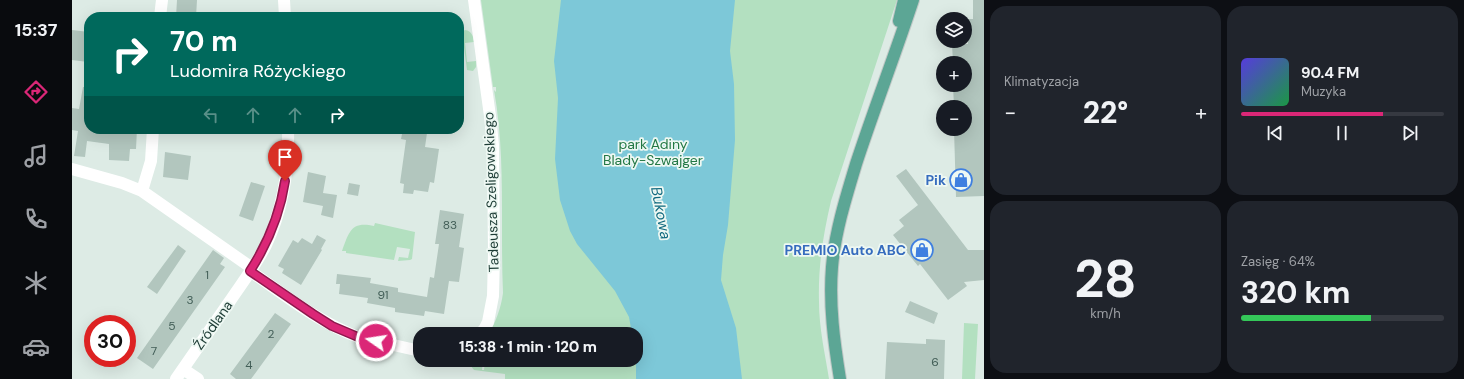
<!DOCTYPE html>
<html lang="pl">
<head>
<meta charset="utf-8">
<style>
  :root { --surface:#171b24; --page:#20242c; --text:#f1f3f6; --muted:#9ea1a6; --line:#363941; --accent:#db2777 }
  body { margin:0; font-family:"DM Sans",sans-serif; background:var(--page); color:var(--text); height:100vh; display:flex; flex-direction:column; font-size:15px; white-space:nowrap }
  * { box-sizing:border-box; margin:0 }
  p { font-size:13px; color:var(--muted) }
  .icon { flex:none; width:22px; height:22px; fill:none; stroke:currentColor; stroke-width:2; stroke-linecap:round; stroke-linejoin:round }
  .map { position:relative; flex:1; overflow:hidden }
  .panel { display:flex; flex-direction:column; gap:6px; padding:6px; background:#0d0f14; width:480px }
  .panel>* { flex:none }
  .banner { position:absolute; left:12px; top:12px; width:380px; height:122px; border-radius:16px; box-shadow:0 4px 16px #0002; background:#00695c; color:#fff; overflow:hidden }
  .controls { position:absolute; left:864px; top:12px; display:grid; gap:8px }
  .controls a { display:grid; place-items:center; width:36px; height:36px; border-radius:50%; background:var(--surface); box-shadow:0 4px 16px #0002; font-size:20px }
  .speed { position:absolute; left:12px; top:315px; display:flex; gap:8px; font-size:20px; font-weight:700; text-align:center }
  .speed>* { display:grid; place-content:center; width:52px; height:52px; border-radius:50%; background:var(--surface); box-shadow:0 4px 16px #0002; line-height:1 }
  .speed .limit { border:6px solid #d22; background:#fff; color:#111 }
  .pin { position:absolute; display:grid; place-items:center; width:34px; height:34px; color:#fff; margin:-41px -17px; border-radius:50% 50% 50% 0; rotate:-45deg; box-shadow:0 0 4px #0007 }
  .pin .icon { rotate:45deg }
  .me { position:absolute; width:44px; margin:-22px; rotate:283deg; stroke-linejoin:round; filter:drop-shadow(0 0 3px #0008) }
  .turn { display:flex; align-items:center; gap:14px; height:84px; padding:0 20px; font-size:18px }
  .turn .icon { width:52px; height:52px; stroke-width:2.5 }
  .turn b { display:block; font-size:28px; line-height:34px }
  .lanes { display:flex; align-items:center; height:38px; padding:0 20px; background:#0003; justify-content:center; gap:20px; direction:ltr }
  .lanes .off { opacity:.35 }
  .big { font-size:30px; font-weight:800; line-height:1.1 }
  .panel .card { flex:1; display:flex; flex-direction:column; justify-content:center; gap:6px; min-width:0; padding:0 14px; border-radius:16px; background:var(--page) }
  .panel .dial { align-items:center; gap:0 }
  .dial b { font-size:52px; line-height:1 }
  .song { display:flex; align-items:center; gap:12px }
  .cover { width:48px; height:48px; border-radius:6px; background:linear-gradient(135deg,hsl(250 70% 55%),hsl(140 70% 35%)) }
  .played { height:4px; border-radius:2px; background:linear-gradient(90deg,var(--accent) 70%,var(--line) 70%) }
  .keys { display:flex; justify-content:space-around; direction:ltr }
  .heat { display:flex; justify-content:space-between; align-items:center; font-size:22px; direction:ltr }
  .charge { height:6px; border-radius:3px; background:linear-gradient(90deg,#34c759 64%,var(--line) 0) }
  .panel .tiles { flex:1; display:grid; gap:6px; grid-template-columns:repeat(2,1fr) }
  .trip { position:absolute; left:341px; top:327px; width:230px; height:40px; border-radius:16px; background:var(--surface); box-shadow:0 4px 16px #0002; font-weight:800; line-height:40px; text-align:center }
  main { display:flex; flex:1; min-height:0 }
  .tab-bar { display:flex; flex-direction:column; width:72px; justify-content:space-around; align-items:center; background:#090b0e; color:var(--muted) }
  .tab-bar .icon { width:28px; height:28px }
  .tab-bar .active { color:var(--accent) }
  .tab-bar b { font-size:18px; color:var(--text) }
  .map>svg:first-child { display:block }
  .green { fill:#b3e0c0 }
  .water { fill:#7dc8d8 }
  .building { fill:#b2c6be }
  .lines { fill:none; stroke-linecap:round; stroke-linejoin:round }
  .major-casing { stroke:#c0c8c6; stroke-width:14 }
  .minor { stroke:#fff; stroke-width:12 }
  .major { stroke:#5ca695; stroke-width:12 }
  .route-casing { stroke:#8e194d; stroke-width:10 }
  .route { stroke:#db2777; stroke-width:7 }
  .labels { text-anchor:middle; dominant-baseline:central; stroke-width:3.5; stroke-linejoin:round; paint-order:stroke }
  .number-label { font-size:12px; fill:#425e57 }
  .park-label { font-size:14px; fill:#237845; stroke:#eef8f3 }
  .shop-label { font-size:14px; font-weight:bold; fill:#366cbe; stroke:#eef8f3; text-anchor:end }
  .street-label { font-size:14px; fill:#1d3c35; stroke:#eef8f3 }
  .water-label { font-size:15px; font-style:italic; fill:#116a7f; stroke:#eef8f3 }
</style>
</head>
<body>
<main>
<nav class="tab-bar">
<b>15:37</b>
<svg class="icon active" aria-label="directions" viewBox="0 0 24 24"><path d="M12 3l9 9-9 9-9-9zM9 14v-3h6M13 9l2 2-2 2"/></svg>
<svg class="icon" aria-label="music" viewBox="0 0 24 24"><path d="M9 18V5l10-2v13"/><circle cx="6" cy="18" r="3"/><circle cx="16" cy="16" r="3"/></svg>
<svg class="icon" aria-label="phone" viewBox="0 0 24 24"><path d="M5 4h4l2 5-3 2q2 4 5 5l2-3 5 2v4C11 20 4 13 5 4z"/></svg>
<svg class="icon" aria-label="climate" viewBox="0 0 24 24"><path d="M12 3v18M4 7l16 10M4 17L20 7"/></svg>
<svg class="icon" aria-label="car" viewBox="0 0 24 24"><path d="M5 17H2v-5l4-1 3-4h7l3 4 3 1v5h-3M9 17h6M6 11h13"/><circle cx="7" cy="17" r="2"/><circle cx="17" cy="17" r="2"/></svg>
</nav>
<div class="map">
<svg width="912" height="379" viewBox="0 0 912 379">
  <rect width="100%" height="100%" fill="#ddebe5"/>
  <path class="green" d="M409,0H825L759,201C751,235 746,267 747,302C747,328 753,354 757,379H433V374L402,370L394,360H411L410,370H412L413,362L426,364L427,360H564V334H417C424,321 429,308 431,293C428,226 434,157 422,90L424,92V87H421Z
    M393,30C400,31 401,36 402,42L393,43L395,62L404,61V67L401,71L395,70L390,32Z
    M303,223L343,232L340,259L338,260L326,261L327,257L336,258L338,249L325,247L322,260L274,253V251H270C277,232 279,221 302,226Z
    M892,323L906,324L903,379H890Z"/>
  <path class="water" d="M489,0H663L658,51L662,84L663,140L656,225L651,255L649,280L664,328L670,379H564V334H560L557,317L543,291L505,244L498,231L488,200L483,159L486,98L482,61Z"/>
  <path class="building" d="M105,0H125L124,17H104Z
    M901,0H912V196L884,197L882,129H893V107H882L881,85H893V63H881L880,44H896L895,19H901Z
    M0,30L17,32L16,62L0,60Z
    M11,87H17V129H65L64,149H58L57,161L37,160V144L15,141L13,157L2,156L6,131L0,130V108L7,109Z
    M331,129H351L350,132L355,133L353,147L367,149L362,183L358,182L356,192L342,190L341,194L331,193L332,184L328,183L334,140L329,139Z
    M93,152L119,156L116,180L91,177Z
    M834,169L896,250H912V280L892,282L895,286L876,300L848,264L846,266L821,235L832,226L827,220L846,205L824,176Z
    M236,172L254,176L251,193L265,195L261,218L249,215L251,206L231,202Z
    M179,182L193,186L181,221L167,216Z
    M277,183L288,185L286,196L275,194Z
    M368,210L392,214L387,247L392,248L387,282L377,281L372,314L353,311L352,316L323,312V308L295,303L296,298L267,294L268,284H264L265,274L299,278L298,283L326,288V292L355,297L358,277L362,278L367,244H363Z
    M245,235L254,240L249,249L250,250L229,285L210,273L212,269L206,266L221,240L226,243L230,238L240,244Z
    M106,245L114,251L85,294L75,287Z
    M141,250L152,258L148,264L153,267L81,369L65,358Z
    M838,301L866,313L862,324L833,312Z
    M203,313L219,324L179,379H164L158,374Z
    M854,339L873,340L872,379H813L815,342L854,344Z"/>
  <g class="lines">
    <g class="major-casing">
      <path id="major" d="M827,21L832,0
        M768,379C762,342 757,305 760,267C763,232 774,197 784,164C802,109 823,55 841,0"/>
    </g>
    <path class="minor" d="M212,0L213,17
      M402,0L418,116L421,145L422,254L421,296L416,322L413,328L408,334
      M88,17L90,0
      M0,169L50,183L70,191L180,268
      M70,191L79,161L81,129
      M178,271C213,295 246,322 286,337L348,351
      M111,369L126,379
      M104,379C122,353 140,327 158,301C170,283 184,265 194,245C211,209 217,169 216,129"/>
    <use href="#major" class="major"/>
  </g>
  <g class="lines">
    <g class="route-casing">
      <path id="route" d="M213,181C208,214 196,243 178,271L241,314L260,326L286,337L304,341"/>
    </g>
    <use href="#route" class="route"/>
  </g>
  <defs>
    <g id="shop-ring" transform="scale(1.15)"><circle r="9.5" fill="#eef8f3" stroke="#3f7fe0" stroke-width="1.5"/><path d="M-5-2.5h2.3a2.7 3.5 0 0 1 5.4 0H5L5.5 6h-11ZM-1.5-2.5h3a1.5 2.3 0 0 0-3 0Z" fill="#3f7fe0"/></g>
  </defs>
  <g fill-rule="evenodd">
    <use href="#shop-ring" x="889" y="180"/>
    <use href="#shop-ring" x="850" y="250"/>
  </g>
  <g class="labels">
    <g class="number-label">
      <text x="378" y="225">83</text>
      <text x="135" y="275">1</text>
      <text x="311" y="295">91</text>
      <text x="118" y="300">3</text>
      <text x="100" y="326">5</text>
      <text x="199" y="334">2</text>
      <text x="82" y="351">7</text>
      <text x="863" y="362">6</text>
      <text x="177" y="365">4</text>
    </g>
    <g class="park-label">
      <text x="581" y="144">park Adiny<tspan x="581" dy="16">Blady-Szwajger</tspan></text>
    </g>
    <g class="shop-label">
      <text x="874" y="180">Pik</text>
      <text x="834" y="250">PREMIO Auto ABC</text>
    </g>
    <g class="street-label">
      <text transform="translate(419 192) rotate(-92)">Tadeusza Szeligowskiego</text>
      <text transform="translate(141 325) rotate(-55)">Źródlana</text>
    </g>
    <g class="water-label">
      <text transform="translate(589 213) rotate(79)">Bukowa</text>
    </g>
  </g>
</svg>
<div class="controls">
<a><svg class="icon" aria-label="layers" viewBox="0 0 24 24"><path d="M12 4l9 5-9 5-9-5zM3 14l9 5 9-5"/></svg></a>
<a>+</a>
<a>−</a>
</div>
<div class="speed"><div class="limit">30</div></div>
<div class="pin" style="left:213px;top:181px;background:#d93025"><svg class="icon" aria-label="arrive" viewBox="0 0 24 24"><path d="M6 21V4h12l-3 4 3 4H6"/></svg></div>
<svg class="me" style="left:304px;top:341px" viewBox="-20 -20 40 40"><circle r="17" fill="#db2777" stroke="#fff" stroke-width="3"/><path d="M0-11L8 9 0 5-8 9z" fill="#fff"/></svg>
<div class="trip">15:38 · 1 min · 120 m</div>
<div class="banner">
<div class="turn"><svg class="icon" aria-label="right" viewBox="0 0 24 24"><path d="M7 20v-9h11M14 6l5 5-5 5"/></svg><div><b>70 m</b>Ludomira Różyckiego</div></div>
<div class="lanes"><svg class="icon off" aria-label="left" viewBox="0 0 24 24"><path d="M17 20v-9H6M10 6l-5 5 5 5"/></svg><svg class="icon off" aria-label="ahead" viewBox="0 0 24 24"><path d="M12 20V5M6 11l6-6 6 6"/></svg><svg class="icon off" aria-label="ahead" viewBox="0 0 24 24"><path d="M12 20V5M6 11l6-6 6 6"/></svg><svg class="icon" aria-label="right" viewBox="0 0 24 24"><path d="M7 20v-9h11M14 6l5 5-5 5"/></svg></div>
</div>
</div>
<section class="panel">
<div class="tiles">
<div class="card"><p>Klimatyzacja</p>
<div class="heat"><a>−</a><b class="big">22°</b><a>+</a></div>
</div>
<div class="card">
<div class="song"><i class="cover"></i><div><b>90.4 FM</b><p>Muzyka</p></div></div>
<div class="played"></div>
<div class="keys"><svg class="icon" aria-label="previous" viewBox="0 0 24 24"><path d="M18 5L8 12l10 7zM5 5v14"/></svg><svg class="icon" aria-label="pause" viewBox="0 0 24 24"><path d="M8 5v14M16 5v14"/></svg><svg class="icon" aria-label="next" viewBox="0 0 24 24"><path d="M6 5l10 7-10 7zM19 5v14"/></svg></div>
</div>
<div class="card dial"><b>28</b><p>km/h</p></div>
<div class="card"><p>Zasięg · 64%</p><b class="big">320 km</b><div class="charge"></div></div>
</div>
</section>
</main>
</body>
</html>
